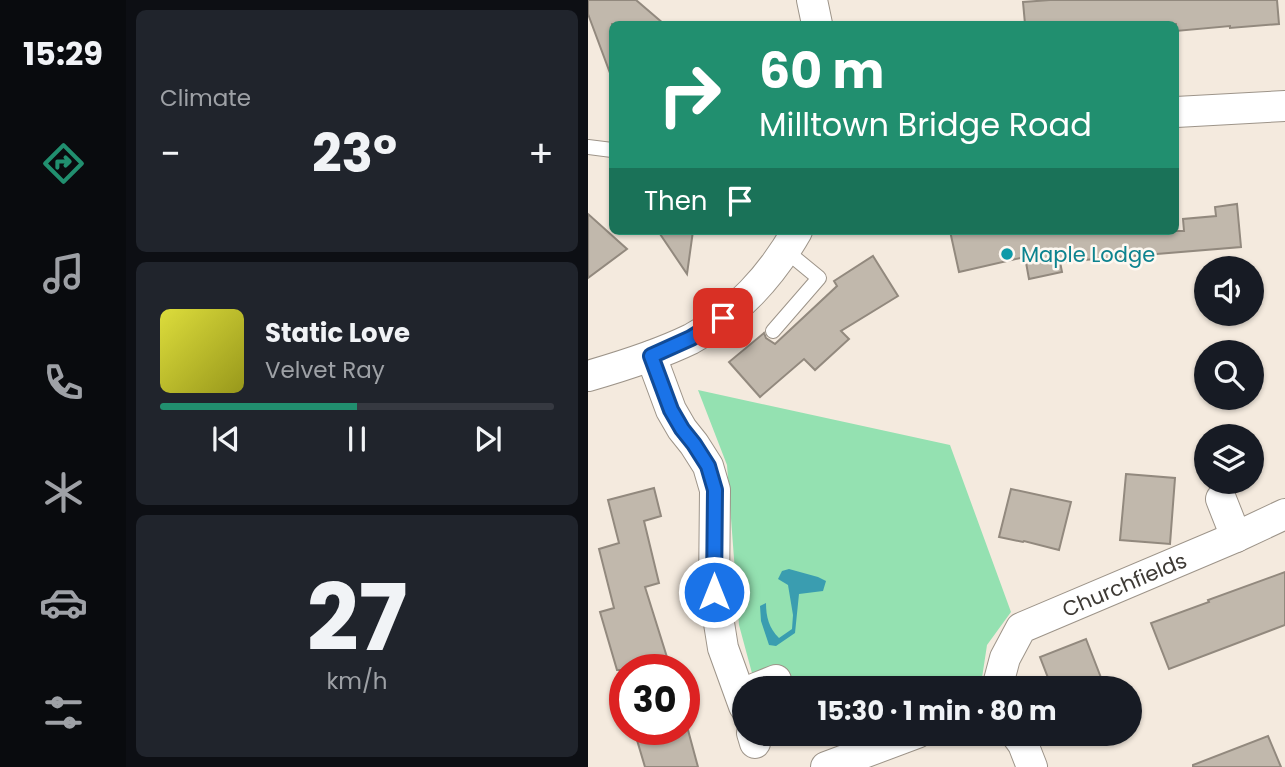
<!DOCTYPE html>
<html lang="en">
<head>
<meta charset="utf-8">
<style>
  :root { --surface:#171b24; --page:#20242c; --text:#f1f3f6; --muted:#9ea1a6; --line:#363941; --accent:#218f6f }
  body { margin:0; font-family:Poppins,sans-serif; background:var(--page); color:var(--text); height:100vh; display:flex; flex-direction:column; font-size:26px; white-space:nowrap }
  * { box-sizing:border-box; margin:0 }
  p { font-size:23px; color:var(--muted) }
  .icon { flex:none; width:38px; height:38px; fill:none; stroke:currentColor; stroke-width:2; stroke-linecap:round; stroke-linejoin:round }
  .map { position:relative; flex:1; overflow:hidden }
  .sheet { display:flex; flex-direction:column; gap:10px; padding:10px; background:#0d0f14; width:462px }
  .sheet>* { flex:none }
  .guide { position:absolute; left:21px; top:21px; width:570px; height:214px; border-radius:10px; box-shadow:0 2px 5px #0004; background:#218f6f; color:#fff; overflow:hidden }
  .fabs { position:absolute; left:606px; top:256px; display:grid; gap:14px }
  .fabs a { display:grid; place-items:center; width:70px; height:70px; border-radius:50%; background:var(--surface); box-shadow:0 2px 5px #0004; font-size:35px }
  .speed { position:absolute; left:21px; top:654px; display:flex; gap:14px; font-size:35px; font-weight:700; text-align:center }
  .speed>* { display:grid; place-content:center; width:91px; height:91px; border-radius:50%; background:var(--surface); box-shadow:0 2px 5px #0004; line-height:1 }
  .speed .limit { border:10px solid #d22; background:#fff; color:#111 }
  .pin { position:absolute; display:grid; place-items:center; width:60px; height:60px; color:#fff; margin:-30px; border-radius:14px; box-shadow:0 4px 10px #0006 }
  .me { position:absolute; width:77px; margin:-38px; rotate:0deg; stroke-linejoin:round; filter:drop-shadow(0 0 5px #0008) }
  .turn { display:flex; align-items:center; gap:24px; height:147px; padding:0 35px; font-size:32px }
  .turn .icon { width:91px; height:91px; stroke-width:2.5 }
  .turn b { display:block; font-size:49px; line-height:60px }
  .then { display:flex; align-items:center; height:66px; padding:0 35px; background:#0003; gap:14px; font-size:26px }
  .big { font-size:52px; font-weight:700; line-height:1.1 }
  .sheet .card { flex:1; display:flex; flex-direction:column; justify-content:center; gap:10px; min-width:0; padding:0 24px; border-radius:10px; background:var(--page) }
  .sheet .dial { align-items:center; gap:0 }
  .dial b { font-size:91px; line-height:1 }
  .song { display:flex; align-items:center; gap:21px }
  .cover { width:84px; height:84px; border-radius:10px; background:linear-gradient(135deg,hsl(60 70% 55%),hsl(60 70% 35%)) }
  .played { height:7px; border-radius:4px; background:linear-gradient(90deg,var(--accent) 50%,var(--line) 50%) }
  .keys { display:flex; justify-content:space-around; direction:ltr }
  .heat { display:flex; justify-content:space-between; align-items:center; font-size:38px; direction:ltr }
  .trip { position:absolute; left:144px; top:676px; width:410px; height:70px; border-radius:35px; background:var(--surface); box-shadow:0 2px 5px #0004; font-weight:700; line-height:70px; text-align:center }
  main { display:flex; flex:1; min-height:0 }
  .tabs { display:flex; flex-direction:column; width:126px; justify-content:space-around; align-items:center; background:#090b0e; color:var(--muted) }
  .tabs .icon { width:49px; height:49px }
  .tabs .selected { color:var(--accent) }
  .tabs b { font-size:32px; color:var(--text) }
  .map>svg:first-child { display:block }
  .green { fill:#94e1b1 }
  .water { fill:#3a9db0 }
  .building { fill:#c1b8ac; stroke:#92897e; stroke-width:2 }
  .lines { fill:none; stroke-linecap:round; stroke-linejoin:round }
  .service-casing { stroke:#9d9489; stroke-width:16 }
  .minor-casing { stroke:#9d9489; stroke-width:32 }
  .service { stroke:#fff; stroke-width:14 }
  .minor { stroke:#fff; stroke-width:30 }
  .route-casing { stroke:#114b97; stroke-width:18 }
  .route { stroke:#1a73e8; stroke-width:12 }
  .culture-dot { fill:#0f9aa8; stroke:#fef8f1; stroke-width:2.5 }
  .labels { text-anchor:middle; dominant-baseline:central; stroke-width:5; stroke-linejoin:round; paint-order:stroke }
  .culture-label { font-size:21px; fill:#0d838f; stroke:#fef8f1; text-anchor:start }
  .street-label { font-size:21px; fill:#3e3a35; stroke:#fef8f1 }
</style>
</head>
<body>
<main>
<nav class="tabs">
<b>15:29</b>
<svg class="icon selected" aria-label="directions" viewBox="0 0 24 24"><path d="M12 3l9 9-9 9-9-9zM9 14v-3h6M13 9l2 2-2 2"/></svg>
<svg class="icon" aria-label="music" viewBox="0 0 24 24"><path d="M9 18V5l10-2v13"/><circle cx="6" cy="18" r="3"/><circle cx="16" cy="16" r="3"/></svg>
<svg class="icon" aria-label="phone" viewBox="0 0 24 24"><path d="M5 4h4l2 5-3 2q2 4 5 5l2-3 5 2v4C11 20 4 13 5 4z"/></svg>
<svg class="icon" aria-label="climate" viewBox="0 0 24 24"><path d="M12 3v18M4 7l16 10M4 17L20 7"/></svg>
<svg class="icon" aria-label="car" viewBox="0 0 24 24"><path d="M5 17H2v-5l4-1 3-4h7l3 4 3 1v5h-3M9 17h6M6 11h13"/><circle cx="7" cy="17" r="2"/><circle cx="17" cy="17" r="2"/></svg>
<svg class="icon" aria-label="filters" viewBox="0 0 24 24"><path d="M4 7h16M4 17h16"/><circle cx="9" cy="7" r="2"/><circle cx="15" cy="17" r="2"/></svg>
</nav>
<section class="sheet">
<div class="card"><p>Climate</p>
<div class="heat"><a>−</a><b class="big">23°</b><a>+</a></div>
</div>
<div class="card">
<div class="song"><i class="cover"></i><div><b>Static Love</b><p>Velvet Ray</p></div></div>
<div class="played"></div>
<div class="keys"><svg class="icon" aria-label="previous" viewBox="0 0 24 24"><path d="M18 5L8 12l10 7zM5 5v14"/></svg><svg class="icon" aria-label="pause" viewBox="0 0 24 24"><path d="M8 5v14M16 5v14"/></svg><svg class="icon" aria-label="next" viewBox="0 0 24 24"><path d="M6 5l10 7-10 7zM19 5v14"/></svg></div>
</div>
<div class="card dial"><b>27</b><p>km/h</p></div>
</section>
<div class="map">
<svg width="697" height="767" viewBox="0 0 697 767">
  <rect width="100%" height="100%" fill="#f4eade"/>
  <path class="green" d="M110,390L362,445L423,612L399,645L394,678L364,688H168L151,625L139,465Z"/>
  <path class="water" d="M201,569L230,577L238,581L235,591L211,594L207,633L188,646L181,645L173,621L172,606L178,603C178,617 181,628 191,638L204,629L205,615L200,585L190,579L194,571Z"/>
  <path class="building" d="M0,0H48L76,24H24V73H22L0,14Z
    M462,0H689L691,24L642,28V26L588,31V24H437L435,2Z
    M649,204L653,247L472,262L474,272L441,279L437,257L371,272L362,231H596L595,219L628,216L627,207Z
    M0,214L39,249L0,278Z
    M70,231H105L99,274Z
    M285,256L310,296L253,331L261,339L227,370L216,359L172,397L141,362L176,333L178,338L187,344L249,286L246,281Z
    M538,474L587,478L582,544L532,540Z
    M66,488L73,516L56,521L71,583L57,587L83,670H29L12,612L26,608L11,549L31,543L20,500Z
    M423,489L483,502L471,550L436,541L435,542L411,537Z
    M697,572V625L581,669L563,623L621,602L620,600Z
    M498,639L517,688H464L452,657Z
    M46,730H100L110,767H57Z
    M680,736L693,767H605V765Z"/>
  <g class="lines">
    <g class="service-casing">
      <path id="service" d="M0,147L24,150
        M185,331L231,278L197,250"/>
    </g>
    <g class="minor-casing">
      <g id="minor">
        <path d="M224,0L229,24"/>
        <path d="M588,112L697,106"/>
        <path d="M63,356L83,410L94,429L106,444L120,466L127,490L126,592L135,648L156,706"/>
        <path d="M0,376C35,366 70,355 103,339C148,315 184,275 209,231"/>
        <path d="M633,499L648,537"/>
        <path d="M168,688L188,680"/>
        <path id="s1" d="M409,688L417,658L433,628L648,537L697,514"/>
        <path d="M164,733L167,743"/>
        <path d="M427,733L435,744L444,767"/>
        <path d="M238,767L329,733"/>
      </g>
    </g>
    <use href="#service" class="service"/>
    <use href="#minor" class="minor"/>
  </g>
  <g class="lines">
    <g class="route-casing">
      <path id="route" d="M126,592L127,490L120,466L106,444L94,429L83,410L63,356L103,338L135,318"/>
    </g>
    <use href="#route" class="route"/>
  </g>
  <circle class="culture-dot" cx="419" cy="254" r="7"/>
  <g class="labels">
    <g class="culture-label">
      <text x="433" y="254">Maple Lodge</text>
    </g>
    <g class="street-label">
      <text stroke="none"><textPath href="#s1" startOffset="177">Churchfields</textPath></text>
    </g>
  </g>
</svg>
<div class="fabs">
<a><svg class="icon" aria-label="sound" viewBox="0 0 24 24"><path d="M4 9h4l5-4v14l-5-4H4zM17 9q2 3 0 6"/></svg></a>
<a><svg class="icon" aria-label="search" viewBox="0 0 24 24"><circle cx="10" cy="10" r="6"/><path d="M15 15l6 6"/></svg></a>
<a><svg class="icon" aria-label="layers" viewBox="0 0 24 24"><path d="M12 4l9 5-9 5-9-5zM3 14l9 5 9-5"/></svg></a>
</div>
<div class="speed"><div class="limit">30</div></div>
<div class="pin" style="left:135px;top:318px;background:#d93025"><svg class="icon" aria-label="arrive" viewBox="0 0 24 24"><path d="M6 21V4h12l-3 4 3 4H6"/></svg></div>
<svg class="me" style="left:126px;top:592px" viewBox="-20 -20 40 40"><circle r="17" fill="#1a73e8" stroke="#fff" stroke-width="3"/><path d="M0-11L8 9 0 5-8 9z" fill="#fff"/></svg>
<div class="trip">15:30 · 1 min · 80 m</div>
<div class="guide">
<div class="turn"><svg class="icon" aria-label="right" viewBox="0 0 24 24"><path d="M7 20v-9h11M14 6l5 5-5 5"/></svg><div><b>60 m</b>Milltown Bridge Road</div></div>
<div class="then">Then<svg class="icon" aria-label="arrive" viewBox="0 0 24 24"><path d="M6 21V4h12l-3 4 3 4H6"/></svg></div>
</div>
</div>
</main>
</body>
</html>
